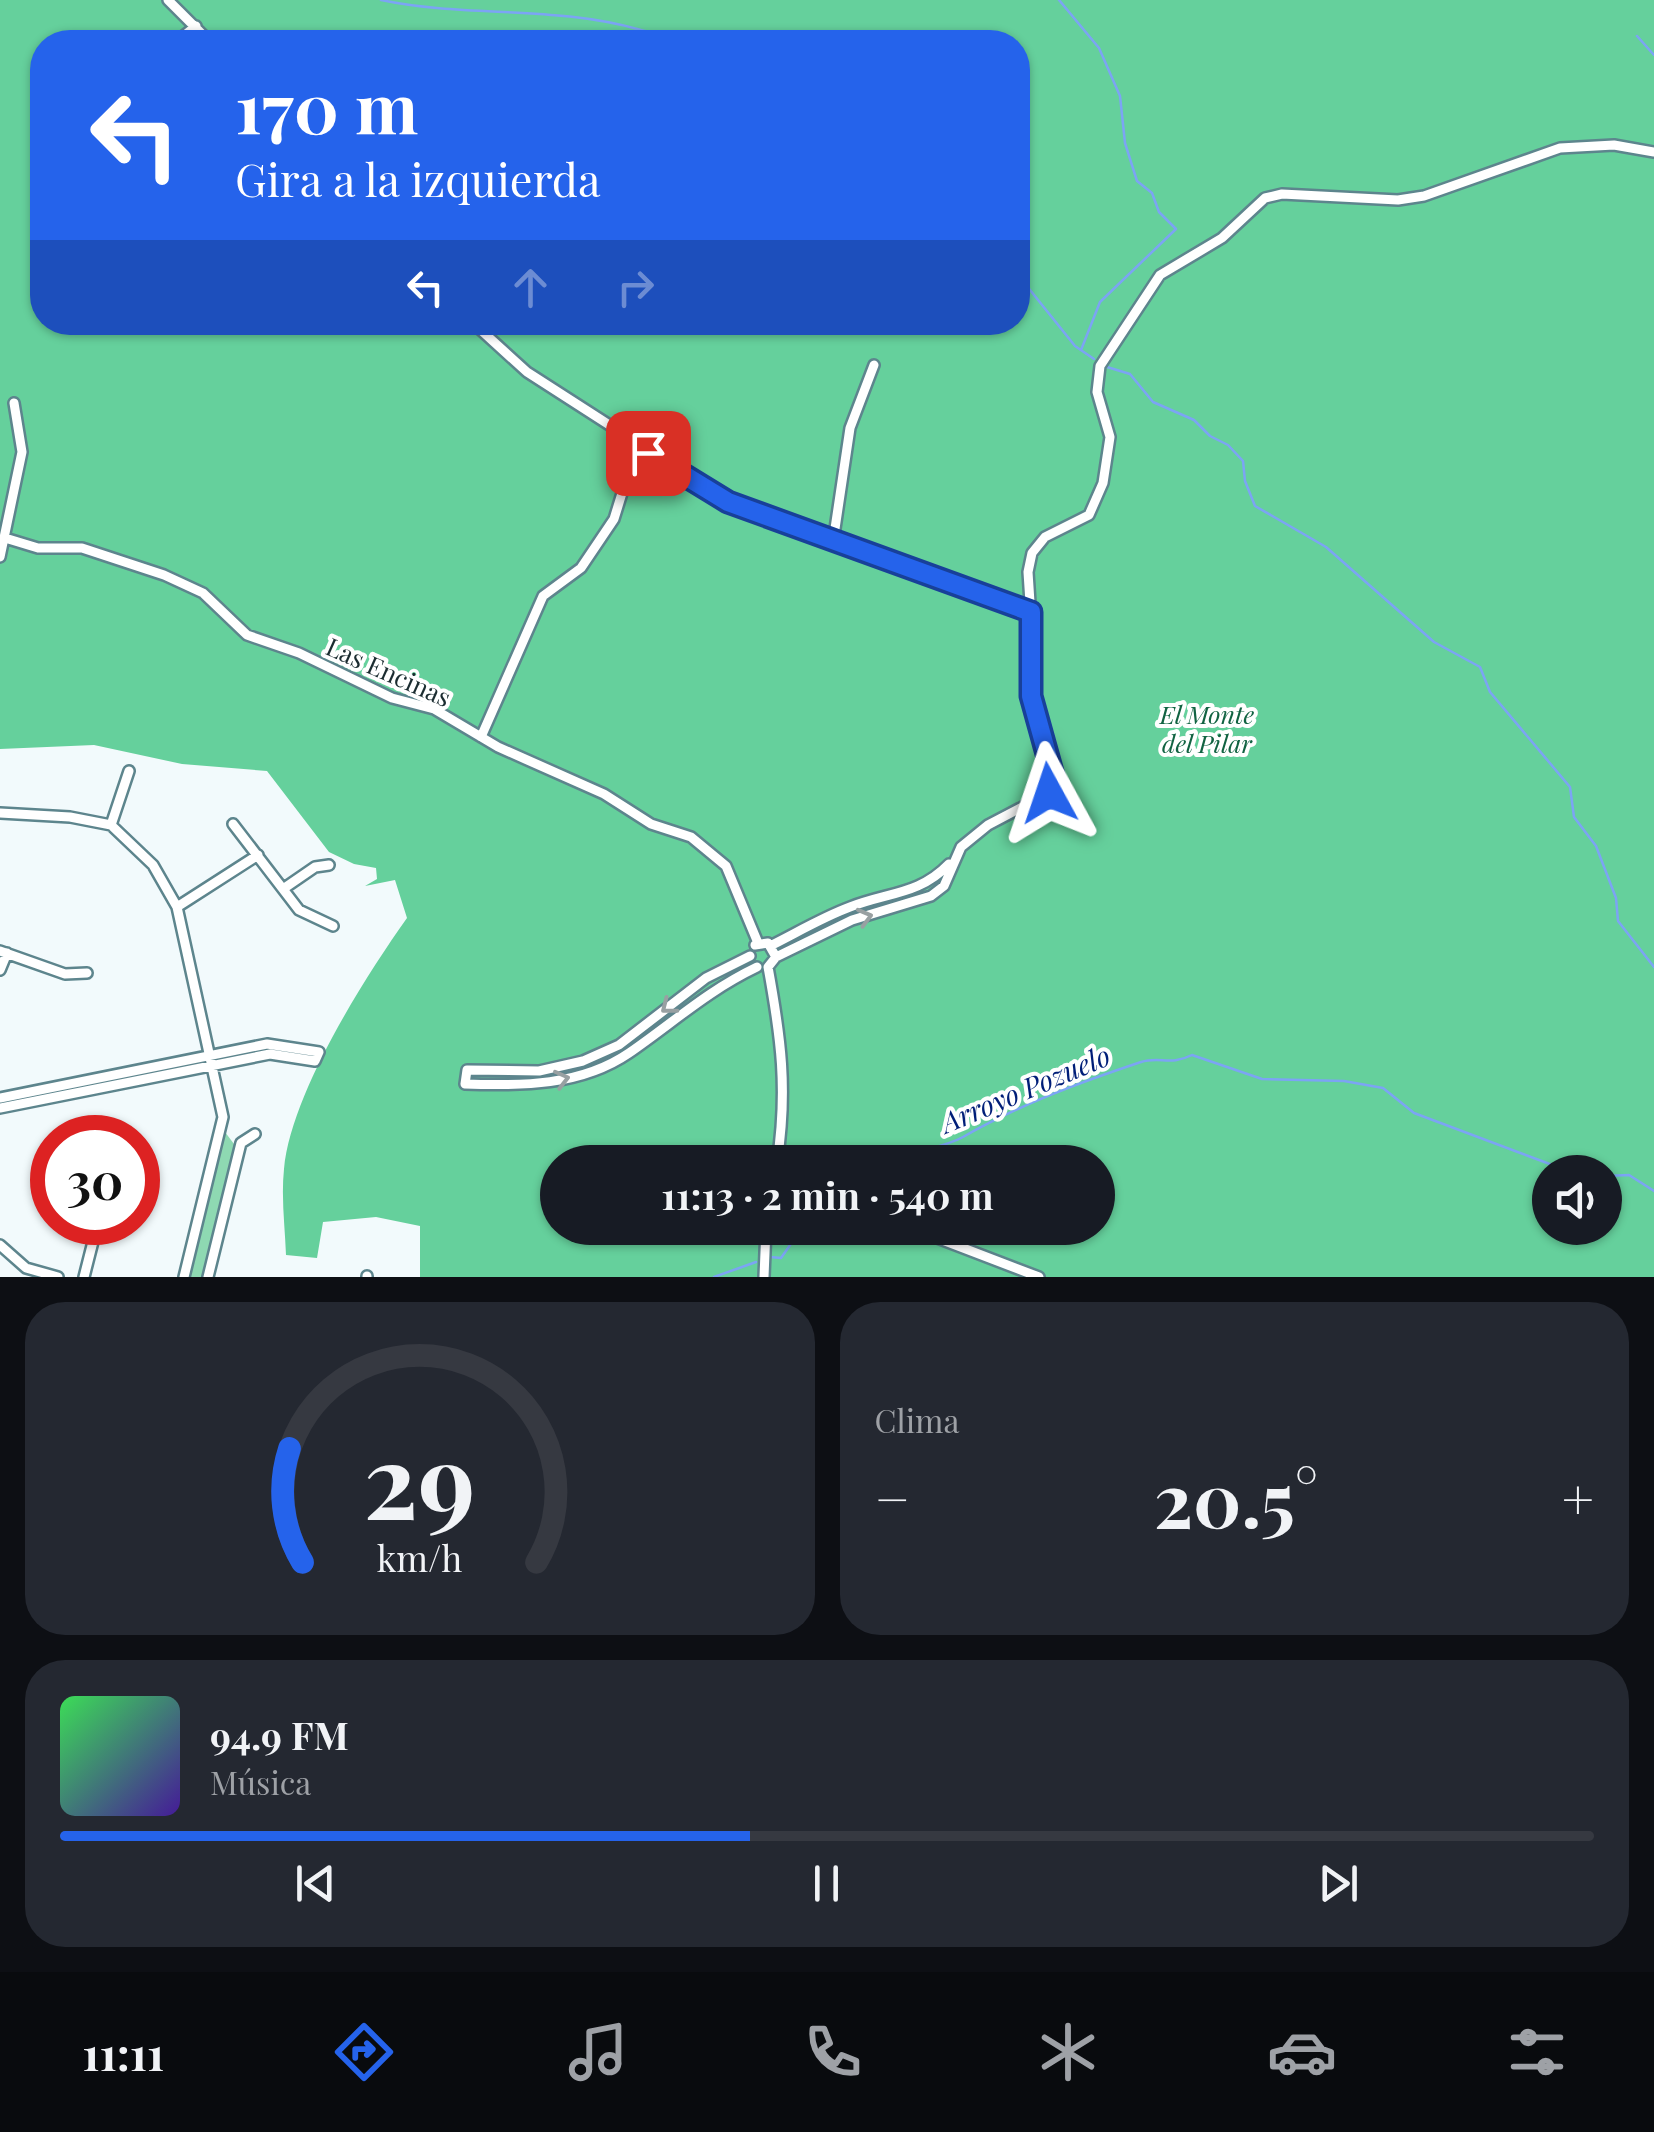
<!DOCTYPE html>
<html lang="es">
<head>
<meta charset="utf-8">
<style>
  :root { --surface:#171b24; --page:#242831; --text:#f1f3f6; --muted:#9ea1a6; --line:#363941; --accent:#2563eb }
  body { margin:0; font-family:"Playfair Display",serif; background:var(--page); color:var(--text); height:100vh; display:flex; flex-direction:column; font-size:38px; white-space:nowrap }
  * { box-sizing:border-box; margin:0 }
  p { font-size:32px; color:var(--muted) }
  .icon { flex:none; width:55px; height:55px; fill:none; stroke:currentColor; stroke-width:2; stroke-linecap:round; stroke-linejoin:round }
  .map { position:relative; height:1277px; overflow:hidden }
  .details { display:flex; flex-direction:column; gap:25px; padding:25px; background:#0d0f14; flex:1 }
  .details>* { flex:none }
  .guide { position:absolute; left:30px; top:30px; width:1000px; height:305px; border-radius:40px; box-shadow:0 2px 8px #0004; background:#2563eb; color:#fff; overflow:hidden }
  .tools { position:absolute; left:1532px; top:1155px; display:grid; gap:20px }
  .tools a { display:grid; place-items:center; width:90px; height:90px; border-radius:50%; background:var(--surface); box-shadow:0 2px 8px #0004; font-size:50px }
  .speed { position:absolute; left:30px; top:1115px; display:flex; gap:20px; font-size:50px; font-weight:700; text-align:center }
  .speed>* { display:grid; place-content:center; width:130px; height:130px; border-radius:50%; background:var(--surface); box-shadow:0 2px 8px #0004; line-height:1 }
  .speed .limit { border:15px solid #d22; background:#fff; color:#111 }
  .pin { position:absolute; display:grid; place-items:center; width:85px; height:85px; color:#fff; margin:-42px; border-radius:20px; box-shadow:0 5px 15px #0006 }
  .me { position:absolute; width:110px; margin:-55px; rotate:355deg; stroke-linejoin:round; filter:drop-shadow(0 0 8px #0008) }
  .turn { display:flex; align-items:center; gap:35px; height:210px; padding:0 40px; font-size:45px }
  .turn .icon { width:130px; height:130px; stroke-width:2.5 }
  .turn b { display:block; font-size:70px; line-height:85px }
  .lanes { display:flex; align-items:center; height:95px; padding:0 40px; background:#0003; justify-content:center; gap:50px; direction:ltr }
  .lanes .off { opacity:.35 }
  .big { font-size:75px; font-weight:700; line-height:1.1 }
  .details .card { flex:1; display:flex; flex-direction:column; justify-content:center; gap:15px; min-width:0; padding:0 35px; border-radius:40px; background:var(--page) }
  .details .dial { align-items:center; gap:0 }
  .dial svg { height:260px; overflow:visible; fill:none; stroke:var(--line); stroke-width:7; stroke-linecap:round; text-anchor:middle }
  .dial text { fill:var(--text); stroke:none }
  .song { display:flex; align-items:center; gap:30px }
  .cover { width:120px; height:120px; border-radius:15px; background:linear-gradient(135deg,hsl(130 70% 55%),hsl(260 70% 35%)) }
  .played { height:10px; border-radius:5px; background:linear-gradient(90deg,var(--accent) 45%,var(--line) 45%) }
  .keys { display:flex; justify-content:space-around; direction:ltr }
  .heat { display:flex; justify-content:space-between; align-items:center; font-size:55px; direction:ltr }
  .details .tiles { flex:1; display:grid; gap:25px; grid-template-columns:1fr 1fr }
  .card:last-child { grid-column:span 2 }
  .trip { position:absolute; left:540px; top:1145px; width:575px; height:100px; border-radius:50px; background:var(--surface); box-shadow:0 2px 8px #0004; font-weight:700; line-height:100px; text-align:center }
  .tab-bar { display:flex; height:160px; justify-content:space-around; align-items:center; background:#090b0e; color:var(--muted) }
  .tab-bar .icon { width:70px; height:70px }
  .tab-bar .current { color:var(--accent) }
  .tab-bar b { font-size:45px; color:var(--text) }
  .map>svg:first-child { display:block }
  .green { fill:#8ed9b2 }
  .forest { fill:#65d09c; fill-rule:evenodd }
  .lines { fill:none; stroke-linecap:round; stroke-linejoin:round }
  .stream { stroke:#7ca4f4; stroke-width:2.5 }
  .minor-casing { stroke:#5d858d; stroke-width:14 }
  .minor { stroke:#fff; stroke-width:9 }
  .oneway { stroke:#98a0a2 }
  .route-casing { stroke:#184099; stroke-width:25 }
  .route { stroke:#2563eb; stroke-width:18 }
  .labels { text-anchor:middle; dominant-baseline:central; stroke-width:8; stroke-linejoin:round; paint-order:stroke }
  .street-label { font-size:25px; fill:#1b2c30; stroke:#fff }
  .park-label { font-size:25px; font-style:italic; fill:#116342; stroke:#fff }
  .water-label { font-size:28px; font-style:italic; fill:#001e78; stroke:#fff }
</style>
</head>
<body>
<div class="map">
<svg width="1654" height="1277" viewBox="0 0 1654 1277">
  <rect width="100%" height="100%" fill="#f2fafc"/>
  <path class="green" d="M225,1132L237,1148L204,1277H188Z"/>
  <path class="forest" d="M0,0H1654V1277H420V1226L376,1217L323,1222L317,1258L286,1255C285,1227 281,1198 284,1169C291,1094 363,980 407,918L395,880L365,886L377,879L376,868L354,864L329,852L267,771L182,764L94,745L0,749ZM42,42H1018V322H42ZM558,1162H1098V1228H558ZM1550,1172H1605V1228H1550Z"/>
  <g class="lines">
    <path class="stream" d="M381,0C467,18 555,5 641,30C656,34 672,35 685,42
      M1059,0L1099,48L1120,96L1125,143L1137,181L1152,193L1159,212L1176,229L1100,302L1081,350
      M1637,36L1654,55
      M1018,275L1075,346L1094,359
      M1107,367L1130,374L1153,402L1194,420L1210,436L1228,445L1243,461L1245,481L1255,506L1326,547L1434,642L1480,667L1490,692L1570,787L1574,817L1596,846L1616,898L1618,921L1654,967
      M890,1162C911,1149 940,1150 963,1137C1019,1105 1078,1083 1141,1062C1160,1056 1170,1066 1192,1055L1262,1079L1344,1081L1383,1088L1414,1113L1571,1172
      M1605,1176L1629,1175L1654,1191
      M770,1257L781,1258L802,1228
      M714,1277L756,1262"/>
    <g class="minor-casing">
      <path id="minor" d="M168,0L210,42
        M176,42L196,26
        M472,322L527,372L729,502L1031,612
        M5,538L38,548H82L164,575L203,593L247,635L299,653L392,698L434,709L498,747L604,794L651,824L691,837L726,866L758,943
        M833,542L850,428L874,365
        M0,557L22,452L14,403
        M481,737L543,596L581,568L614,519L627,477L648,453
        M0,813L70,817L111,825L153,865L177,907L223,1117L184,1277
        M233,824L299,910L333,926
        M111,825L129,771
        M283,889L315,867L329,865
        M177,907L258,855
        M755,945L768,943L776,957L768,967C781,1038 788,1090 777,1162
        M772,945C798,932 823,917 850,907C888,892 919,895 949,864
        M0,951L65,974L87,973
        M750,956L706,978L619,1045L583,1061L539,1071L467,1070L465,1084C521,1086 581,1086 629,1053C674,1022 707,991 757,967
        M776,957L852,920L931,896L944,886L961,847L988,825L1049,793L1054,779L1031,697L1034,664L1028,572L1032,553L1045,537L1089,515L1103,483L1110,437L1097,392L1100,366L1160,275L1222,238L1265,198L1282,194L1398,200L1424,196L1560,148L1614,145L1654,152
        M0,970L7,953
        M0,1098L267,1044L319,1052L315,1061L270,1054L0,1108
        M911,1228L1039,1277
        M0,1245L26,1268L58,1277
        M84,1277L98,1222
        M208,1277L241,1143L255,1134
        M367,1277V1276
        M764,1277L766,1228"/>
    </g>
    <use href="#minor" class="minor"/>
  </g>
  <defs><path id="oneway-chevron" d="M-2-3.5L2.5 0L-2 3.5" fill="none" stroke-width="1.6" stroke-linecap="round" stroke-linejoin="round" transform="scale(2.5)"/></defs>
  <g class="oneway">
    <use href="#oneway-chevron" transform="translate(865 917) rotate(-15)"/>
    <use href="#oneway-chevron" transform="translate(668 1007) rotate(142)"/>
    <use href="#oneway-chevron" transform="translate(562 1079) rotate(-14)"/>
  </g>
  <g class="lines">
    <g class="route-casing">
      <path id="route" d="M648,453L728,502L1031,612V696L1054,779L1049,793"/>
    </g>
    <use href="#route" class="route"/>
  </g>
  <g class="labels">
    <g class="street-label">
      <text transform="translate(389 671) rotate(24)">Las Encinas</text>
    </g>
    <g class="park-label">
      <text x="1207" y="713">El Monte<tspan x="1207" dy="29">del Pilar</tspan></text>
    </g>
    <g class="water-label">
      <text transform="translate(1025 1088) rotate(-23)">Arroyo Pozuelo</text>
    </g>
  </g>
</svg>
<div class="tools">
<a><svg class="icon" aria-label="sound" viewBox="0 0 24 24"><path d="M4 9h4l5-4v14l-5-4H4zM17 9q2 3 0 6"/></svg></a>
</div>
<div class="speed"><div class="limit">30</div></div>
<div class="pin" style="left:648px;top:453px;background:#d93025"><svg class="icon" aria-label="arrive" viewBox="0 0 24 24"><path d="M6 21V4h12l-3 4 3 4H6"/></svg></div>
<svg class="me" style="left:1049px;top:793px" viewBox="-20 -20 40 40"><path d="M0-17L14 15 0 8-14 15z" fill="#2563eb" stroke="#fff" stroke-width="4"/></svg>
<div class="trip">11:13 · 2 min · 540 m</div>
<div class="guide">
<div class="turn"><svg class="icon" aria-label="left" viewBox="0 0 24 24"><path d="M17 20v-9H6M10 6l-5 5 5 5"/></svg><div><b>170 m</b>Gira a la izquierda</div></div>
<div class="lanes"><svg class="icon" aria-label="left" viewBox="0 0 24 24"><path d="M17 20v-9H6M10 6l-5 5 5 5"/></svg><svg class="icon off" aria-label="ahead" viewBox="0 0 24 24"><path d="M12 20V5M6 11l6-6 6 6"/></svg><svg class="icon off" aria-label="right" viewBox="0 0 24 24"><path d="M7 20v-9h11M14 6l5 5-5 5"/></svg></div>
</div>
</div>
<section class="details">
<div class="tiles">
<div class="card dial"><svg viewBox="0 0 100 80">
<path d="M14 69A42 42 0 1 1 86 69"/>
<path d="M14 69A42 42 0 0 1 10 34" stroke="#2563eb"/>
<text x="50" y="56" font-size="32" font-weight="700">29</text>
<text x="50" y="72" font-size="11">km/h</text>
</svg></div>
<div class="card"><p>Clima</p>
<div class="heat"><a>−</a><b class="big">20.5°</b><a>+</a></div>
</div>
<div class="card">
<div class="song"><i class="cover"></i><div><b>94.9 FM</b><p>Música</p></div></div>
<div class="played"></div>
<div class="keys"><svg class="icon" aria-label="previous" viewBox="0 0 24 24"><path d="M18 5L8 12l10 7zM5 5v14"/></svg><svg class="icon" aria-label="pause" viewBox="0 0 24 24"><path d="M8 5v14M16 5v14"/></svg><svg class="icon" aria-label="next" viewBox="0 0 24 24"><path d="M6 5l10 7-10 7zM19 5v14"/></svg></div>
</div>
</div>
</section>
<nav class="tab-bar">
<b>11:11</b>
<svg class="icon current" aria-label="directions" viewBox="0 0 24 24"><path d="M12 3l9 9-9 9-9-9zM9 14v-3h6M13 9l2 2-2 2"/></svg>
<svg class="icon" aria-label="music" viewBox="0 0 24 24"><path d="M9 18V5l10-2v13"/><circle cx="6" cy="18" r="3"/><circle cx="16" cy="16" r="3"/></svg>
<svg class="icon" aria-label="phone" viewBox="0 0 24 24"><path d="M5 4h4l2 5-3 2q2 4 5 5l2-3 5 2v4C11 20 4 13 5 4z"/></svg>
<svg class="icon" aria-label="climate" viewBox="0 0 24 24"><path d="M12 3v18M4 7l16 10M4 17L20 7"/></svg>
<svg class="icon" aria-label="car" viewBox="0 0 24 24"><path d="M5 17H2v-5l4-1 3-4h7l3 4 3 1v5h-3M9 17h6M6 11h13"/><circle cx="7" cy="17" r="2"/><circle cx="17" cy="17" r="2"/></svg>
<svg class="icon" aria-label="filters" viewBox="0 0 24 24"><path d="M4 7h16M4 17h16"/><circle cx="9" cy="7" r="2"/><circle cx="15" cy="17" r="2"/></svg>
</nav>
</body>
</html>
